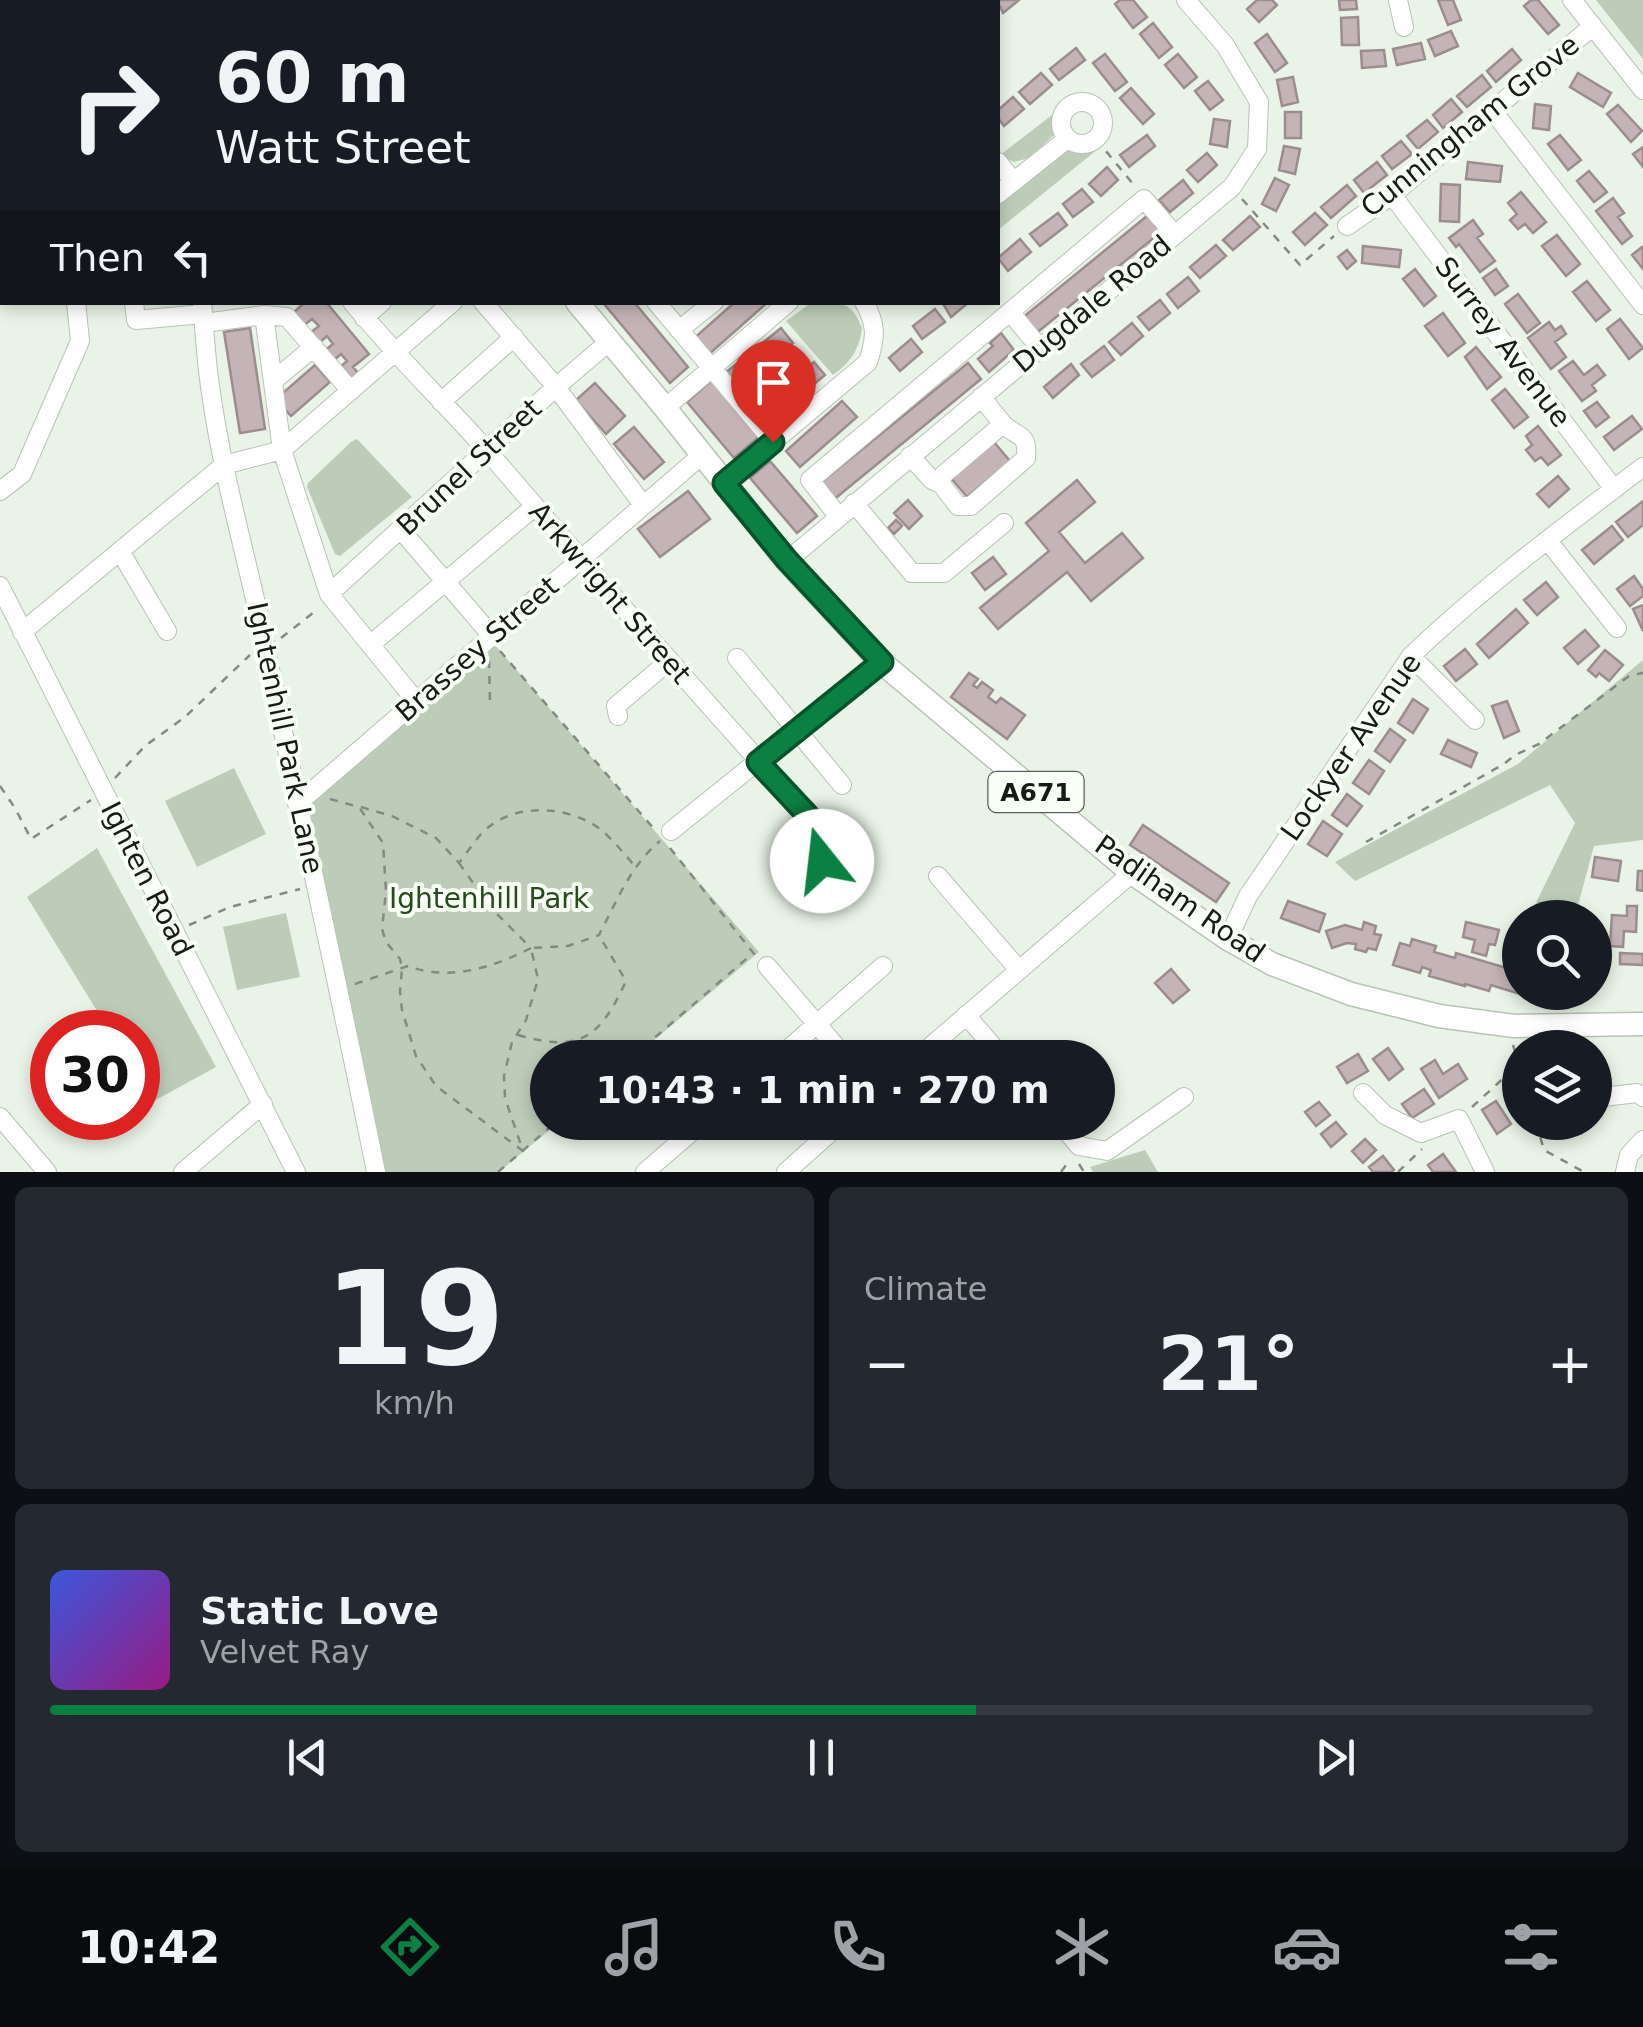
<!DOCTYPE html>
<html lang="en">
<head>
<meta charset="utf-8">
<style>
  :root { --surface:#171b24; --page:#242831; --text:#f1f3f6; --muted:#9ea1a6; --line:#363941; --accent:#0b8043 }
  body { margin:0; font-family:"DejaVu Sans",sans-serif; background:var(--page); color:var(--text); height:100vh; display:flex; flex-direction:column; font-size:38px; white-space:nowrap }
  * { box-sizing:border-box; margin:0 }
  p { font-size:32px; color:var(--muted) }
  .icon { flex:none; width:55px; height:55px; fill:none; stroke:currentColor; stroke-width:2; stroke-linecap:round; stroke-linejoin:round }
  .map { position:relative; height:1172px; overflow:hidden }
  .panel { display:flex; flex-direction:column; gap:15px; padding:15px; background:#0d0f14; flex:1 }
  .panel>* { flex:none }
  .hud { position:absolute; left:0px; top:0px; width:1000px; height:305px; box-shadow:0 5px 15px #0003; background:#171b24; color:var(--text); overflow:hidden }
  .fabs { position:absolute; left:1502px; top:900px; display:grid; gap:20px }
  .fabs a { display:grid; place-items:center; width:110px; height:110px; border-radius:50%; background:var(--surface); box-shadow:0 5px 15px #0003; font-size:50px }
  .speed { position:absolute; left:30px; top:1010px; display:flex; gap:20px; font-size:50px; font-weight:700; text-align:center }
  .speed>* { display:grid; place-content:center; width:130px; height:130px; border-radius:50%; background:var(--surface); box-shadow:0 5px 15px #0003; line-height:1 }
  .speed .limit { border:15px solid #d22; background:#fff; color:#111 }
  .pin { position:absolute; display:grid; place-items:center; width:85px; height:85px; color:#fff; margin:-102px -42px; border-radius:50% 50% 50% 0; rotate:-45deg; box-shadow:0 0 10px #0007 }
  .pin .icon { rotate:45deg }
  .me { position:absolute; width:110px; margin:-55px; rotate:344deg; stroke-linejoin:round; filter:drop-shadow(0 0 8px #0008) }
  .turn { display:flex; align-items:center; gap:35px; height:210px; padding:0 50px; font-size:45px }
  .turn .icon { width:130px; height:130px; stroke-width:2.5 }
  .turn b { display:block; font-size:70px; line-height:85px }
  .then { display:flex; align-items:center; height:95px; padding:0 50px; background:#0003; gap:20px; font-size:38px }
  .big { font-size:75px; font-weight:700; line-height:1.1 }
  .panel .widget { flex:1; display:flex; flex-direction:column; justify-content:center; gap:15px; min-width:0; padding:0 35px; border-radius:15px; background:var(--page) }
  .panel .dial { align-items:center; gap:0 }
  .dial b { font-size:130px; line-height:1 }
  .song { display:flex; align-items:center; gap:30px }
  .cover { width:120px; height:120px; border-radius:15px; background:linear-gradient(135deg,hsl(230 70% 55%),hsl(310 70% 35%)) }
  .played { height:10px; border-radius:5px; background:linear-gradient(90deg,var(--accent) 60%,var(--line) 60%) }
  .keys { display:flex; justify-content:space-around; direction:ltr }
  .heat { display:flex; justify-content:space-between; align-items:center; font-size:55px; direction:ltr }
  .panel .tiles { flex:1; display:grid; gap:15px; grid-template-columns:1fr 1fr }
  .widget:last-child { grid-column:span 2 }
  .trip { position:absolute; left:530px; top:1040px; width:585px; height:100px; border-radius:50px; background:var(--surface); box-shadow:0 5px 15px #0003; font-weight:700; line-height:100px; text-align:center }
  .tabs { display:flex; height:160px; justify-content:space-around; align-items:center; background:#090b0e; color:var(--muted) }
  .tabs .icon { width:70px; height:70px }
  .tabs .current { color:var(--accent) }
  .tabs b { font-size:45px; color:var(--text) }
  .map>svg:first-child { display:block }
  .green { fill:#bcccb8 }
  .building { fill:#c5b4b7; stroke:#9c8c8e; stroke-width:2.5 }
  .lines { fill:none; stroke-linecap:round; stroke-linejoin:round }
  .minor-casing { stroke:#b9c2b6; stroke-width:20 }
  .major-casing { stroke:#b9c2b6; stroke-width:25 }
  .path { stroke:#848a82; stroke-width:2.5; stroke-dasharray:8 8; stroke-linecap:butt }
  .minor { stroke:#fff; stroke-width:18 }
  .major { stroke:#fff; stroke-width:22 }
  .route-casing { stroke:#07532c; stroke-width:25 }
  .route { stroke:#0b8043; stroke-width:18 }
  .labels { text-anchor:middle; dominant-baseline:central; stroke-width:8; stroke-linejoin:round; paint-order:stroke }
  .shield { fill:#f9fff7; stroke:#5b5f5a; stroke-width:2.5 }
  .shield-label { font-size:25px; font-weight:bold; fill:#171a16 }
  .street-label { font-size:28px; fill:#171a16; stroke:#f9fff7 }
  .park-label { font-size:28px; fill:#274b1e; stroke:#f9fff7 }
</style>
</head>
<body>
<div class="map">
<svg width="1643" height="1172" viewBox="0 0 1643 1172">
  <rect width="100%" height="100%" fill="#e9f3e7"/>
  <path class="green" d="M1596,0H1643V59Z
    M1052,115L1055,126L1054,135L1029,158L1014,162L1000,155Z
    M1073,149L1088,151L1098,149L998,230V204L1063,151Z
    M811,303C838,302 851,299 862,328C859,350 851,362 833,375L786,321Z
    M357,439L412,497L340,556L335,554L307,487L308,483L351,442Z
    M489,638L759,952L634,1057L548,1058V1122L558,1123L499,1172H374L297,804Z
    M1643,660V840L1594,846L1577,909L1529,917L1575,823L1550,785L1355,881L1335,862L1518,764Z
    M234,768L266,834L197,867L165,801Z
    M97,848L216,1067L152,1102L138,1078V1032H110L27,897Z
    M286,913L300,977L237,990L223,927Z
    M1145,1150L1158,1172H1093L1090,1167Z"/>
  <path class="building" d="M548,0H595L592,2H550Z
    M993,0H1019L1003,13L998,2Z
    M1120,0H1133L1147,17L1133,28L1115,4Z
    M1257,0H1272L1277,5L1259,22L1247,9Z
    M1339,0H1356L1357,9L1340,10Z
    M1438,0H1453L1461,20L1448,25Z
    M1531,0H1538L1559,25L1548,34L1524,6Z
    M1358,17L1359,45H1342L1341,18Z
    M1153,23L1172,47L1159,58L1140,34Z
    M1451,31L1458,46L1435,56L1428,40Z
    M1267,34L1287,63L1275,72L1255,43Z
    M1421,43L1425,59L1397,65L1393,49Z
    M0,48L2,53V107L0,109Z
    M1076,48L1085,60L1059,80L1050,69Z
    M1512,49L1521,60L1496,82L1487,71Z
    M1384,50L1386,66L1362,68L1361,51Z
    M1105,54L1127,82L1115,91L1093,63Z
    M1178,54L1197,77L1184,88L1165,65Z
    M1041,73L1052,85L1030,104L1019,92Z
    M1578,73L1611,93L1603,107L1570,87Z
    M1482,75L1491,87L1467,107L1457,96Z
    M1293,77L1298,102L1282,106L1277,80Z
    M1208,81L1223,100L1210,110L1195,91Z
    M1131,88L1154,114L1143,124L1120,98Z
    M1013,97L1024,109L1004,126L998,118V110Z
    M1451,99L1462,112L1443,128L1433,115Z
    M1535,104L1551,106L1549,130L1533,128Z
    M1618,105L1642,131L1631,142L1607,114Z
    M1285,112H1301V138H1285Z
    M1214,119L1230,121L1227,147L1210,144Z
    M1427,120L1438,132L1418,149L1407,136Z
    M1147,135L1155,146L1129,167L1120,155Z
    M1560,135L1581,160L1568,170L1548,144Z
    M1401,141L1412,154L1392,169L1382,156Z
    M1284,146L1300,149L1295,174L1279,170Z
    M1643,147V167L1633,154Z
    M1207,153L1217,165L1198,182L1187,170Z
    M1377,162L1387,175L1364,193L1354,180Z
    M1468,162L1502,166L1500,182L1466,179Z
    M1107,167L1118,180L1101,196L1089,184Z
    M1589,171L1607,192L1594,202L1577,181Z
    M1275,178L1289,185L1276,211L1262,204Z
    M1183,180L1193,193L1170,212L1159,200Z
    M1441,184L1460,185L1459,222L1440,221Z
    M1347,185L1356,196L1331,218L1321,207Z
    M1082,189L1093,202L1073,217L1063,204Z
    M1521,192L1546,222L1533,233L1525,224L1518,229L1510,220L1517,214L1508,203Z
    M1613,198L1624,213L1618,217L1632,236L1622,244L1596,211Z
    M1058,213L1067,225L1040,246L1030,234Z
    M1315,213L1327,225L1305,245L1293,232Z
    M1147,216L1161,232L1034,335L1021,319Z
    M1250,216L1260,227L1233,250L1223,240Z
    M1473,220L1483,234L1477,238L1495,261L1480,272L1459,244L1456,247L1449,238Z
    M1557,235L1580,264L1566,276L1542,246Z
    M1020,239L1031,252L1008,271L998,258Z
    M1216,245L1226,256L1200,278L1190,267Z
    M1363,246L1401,250L1399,267L1362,263Z
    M1642,247L1643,249V269L1632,255Z
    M1347,250L1356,261L1347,269L1338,257Z
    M1415,269L1436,296L1424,306L1403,279Z
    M1496,269L1508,286L1495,295L1483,278Z
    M1188,277L1199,291L1178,308L1167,294Z
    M1587,281L1610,310L1596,321L1573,292Z
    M1518,294L1540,323L1527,333L1505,304Z
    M1160,300L1170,313L1149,330L1138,317Z
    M305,302H326L369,354L353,367L360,375L350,383L338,369L347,361L341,354L333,361L324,351L333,344L327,336L318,344L309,334L319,326L312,319L303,326L293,313Z
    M608,302H634L688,367L670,383L605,305Z
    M735,302H768L707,356L692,340Z
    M942,302H969L951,317Z
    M935,309L945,322L922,339L913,326Z
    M1443,313L1465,343L1448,356L1425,326Z
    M1620,319L1643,348L1629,359L1607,329Z
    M1549,322L1555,330L1561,326L1566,334L1555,342L1566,357L1551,369L1528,338Z
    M1132,323L1143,336L1121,355L1109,342Z
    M250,328L265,429L240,433L224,332Z
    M781,328L793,343L737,389L724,374Z
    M1001,333L1014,350L989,372L978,359L993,346L990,343Z
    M911,339L922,352L900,371L889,358Z
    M1104,346L1114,360L1092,377L1081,364Z
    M1476,347L1501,377L1487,389L1465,357Z
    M1573,361L1584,375L1597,365L1605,375L1592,385L1596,391L1582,401L1559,371Z
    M814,362L825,375L766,423L755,410Z
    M968,363L981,379L832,501L818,485Z
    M1071,364L1079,375L1053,398L1044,387Z
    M315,365L330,382L291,416L276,399Z
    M712,380L760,436L734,458L687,402Z
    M595,383L625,416L606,434L576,400Z
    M1505,389L1528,417L1514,428L1492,400Z
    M842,401L857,417L800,467L786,451Z
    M1597,402L1609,417L1596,427L1584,411Z
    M1632,416L1642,429L1614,450L1604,437Z
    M1538,426L1561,455L1548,465L1541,457L1535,461L1526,450L1532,445L1526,436Z
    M634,427L664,462L644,479L614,444Z
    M994,442L1010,461L967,497L951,478Z
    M770,461L817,516L797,533L750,478Z
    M1558,476L1569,489L1549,507L1537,494Z
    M1077,480L1095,502L1059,532L1085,563L1122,533L1143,558L1091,601L1067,572L998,629L980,608L1049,551L1026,523Z
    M688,491L710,519L660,557L638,529Z
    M908,500L922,516L909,529L894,513Z
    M1643,501V525L1628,537L1616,522Z
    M896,520L902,526L894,534L888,528Z
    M1612,526L1623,540L1594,564L1582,550Z
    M993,557L1006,574L985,590L972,573Z
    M1634,576L1643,589V596L1630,606L1617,589Z
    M1546,582L1558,597L1537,615L1524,600Z
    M1643,605V631L1633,609Z
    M1516,609L1528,623L1489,658L1477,644Z
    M1585,630L1599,646L1578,664L1564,648Z
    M1465,649L1477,664L1456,681L1444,666Z
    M1605,650L1623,665L1609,681L1599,673L1596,677L1588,670Z
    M969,673L978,679L973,685L977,688L982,682L993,690L988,697L996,703L1001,698L1025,715L1007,739L951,697Z
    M1413,699L1428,709L1413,733L1398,723Z
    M1507,701L1519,731L1504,738L1492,706Z
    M1390,729L1405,740L1390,762L1375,751Z
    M1448,740L1477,753L1471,767L1441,754Z
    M1369,760L1384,771L1369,794L1353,783Z
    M1347,794L1362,806L1347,826L1332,815Z
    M1323,821L1342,834L1327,856L1308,844Z
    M1143,825L1229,883L1216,902L1130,845Z
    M1595,857L1621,861L1618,881L1592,877Z
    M1638,871H1643V891L1637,890Z
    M1288,901L1325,914L1319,932L1281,918Z
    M1627,906H1637L1636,932L1624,931L1623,947L1610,946L1612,915L1627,916Z
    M1364,922L1376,926L1374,934L1381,935L1376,950L1368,948L1366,952L1355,949L1356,944L1347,943L1332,948L1326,931L1345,925L1362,930Z
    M1466,922L1499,930L1495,945L1489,944L1486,956L1472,952L1475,940L1463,937Z
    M1412,939L1436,946L1434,952L1455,958L1456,953L1520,972V992H1524L1523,995L1491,985L1489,991L1465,984V986L1429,976L1431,970L1422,967L1420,973L1393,965L1400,943L1410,946Z
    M1620,953L1643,954V965L1620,964Z
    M1171,969L1189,990L1173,1003L1155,983Z
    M1388,1048L1403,1069L1389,1080L1373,1059Z
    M1358,1054L1368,1071L1347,1083L1337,1067Z
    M1435,1060L1443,1074L1458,1064L1467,1079L1439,1098L1421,1069Z
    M1424,1089L1434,1104L1412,1118L1402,1104Z
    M1496,1101L1511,1124L1497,1134L1482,1110Z
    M1319,1102L1330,1115L1316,1126L1305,1112Z
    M1336,1122L1346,1134L1331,1147L1321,1134Z
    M1365,1139L1376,1150L1363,1163L1352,1151Z
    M1443,1154L1456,1172H1433L1428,1165Z
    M1383,1156L1394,1170L1391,1172H1373L1369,1167Z"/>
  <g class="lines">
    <g class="minor-casing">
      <path id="minor" d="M24,0L25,2
        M78,0L80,2
        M128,0L129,2
        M189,0L190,2
        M398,0L400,2
        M461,0L463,2
        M528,0L531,2
        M797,0L799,2
        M865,0L867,2
        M1398,0L1404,27
        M1572,0L1643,90
        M233,2L236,0
        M345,2L348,0
        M493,2L496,0
        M642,2L644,0
        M723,2L726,0
        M947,2L950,0
        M1061 123a21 21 0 1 1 42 0a21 21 0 1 1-42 0Z
        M1492,110L1643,305
        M998,162L1013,181
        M998,194L1067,139
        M1392,195L1614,489
        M1347,226L1392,195L1593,26
        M0,227L2,223
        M134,302L136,320L203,314
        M202,302C205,333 206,363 211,393C223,478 248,561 265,645C301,821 341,996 376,1172
        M352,302C395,355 445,403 490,454C601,583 712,711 827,836L822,861L793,885
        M483,302L556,387L643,505
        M656,302L773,441
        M1010,312L1040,348
        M264,315L282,450L329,594L416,701
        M364,318L382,302
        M204,323L264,315L287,317L351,391
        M679,330L714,302
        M273,381L314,347
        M981,397L1003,424C1019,439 1028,432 1026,458L971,506H958L941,484L943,475L1003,424
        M441,402L514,337
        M665,408L789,302
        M910,456L932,480L941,484
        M724,483L868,362C876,338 877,325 864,302
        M0,491L22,474L80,341L76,302
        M854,503L912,573H944L1004,523
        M838,516L810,480L1144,199L1175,235
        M401,530L492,636
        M1548,541L1617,628
        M120,551L167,631
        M787,561L1232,187L1257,149L1259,102L1225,45L1186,0
        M0,586L296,1172
        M329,594L556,387L610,341
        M22,632L224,465L282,450L453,302
        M370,645L534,507
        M1411,656L1475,720
        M737,658L842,785
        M618,716L616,706L669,661
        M297,804L702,455
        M671,831L881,662
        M938,876L1019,970
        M1228,939L1248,896L1411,656C1483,587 1564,527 1643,467
        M767,966L846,1058
        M966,1015L1003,1058
        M778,1058L883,966
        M917,1058L1132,873
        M1363,1093L1385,1115L1421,1133L1459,1119L1485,1172
        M1595,1098L1637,1093L1643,1097
        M0,1117L47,1172
        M1059,1122L1079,1146L1107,1151L1184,1097
        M183,1172L263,1104
        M645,1172L703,1122
        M786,1172L842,1122
        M1625,1172L1629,1155L1643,1140"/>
    </g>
    <g class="major-casing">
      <path id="major" d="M291,0L293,2
        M577,302L665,408L787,561L881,662L1132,873L1228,939L1272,964L1351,994L1439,1016L1514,1026L1643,1024"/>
    </g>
    <path class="path" d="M1096,139L1133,184
      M0,194H2
      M1242,199L1300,265L1334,236
      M281,638L318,609
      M500,651L655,830
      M489,660L490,701
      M115,778L145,746L185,717L250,655
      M0,786L15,808L31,839L91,800
      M330,799L359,807L383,843L386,891L382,929L386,942L400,959L402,968L400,992L402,1010L416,1056L436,1086L523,1151L505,1098L504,1076L512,1042L526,1020L538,979L531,948L568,946L599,935C617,901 630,866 660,841
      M361,807L392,816L436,838L459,863C467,853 475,840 484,831C512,805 556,805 589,822C607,831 622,852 635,866
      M1366,842L1504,764L1515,755L1539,744L1629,676L1643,673
      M670,848L755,955
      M189,925L230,907L300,889
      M355,984L408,966C450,982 493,967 531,948L491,908L459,863
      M518,1035C580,1053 600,1038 626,981L600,937
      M1513,1045L1520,1067
      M631,1058L752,954
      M1472,1107L1519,1064
      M1536,1122L1544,1150L1584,1172
      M1079,1164L1084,1172
      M498,1172L556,1122
      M1061,1172L1069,1161
      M1398,1172L1422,1149"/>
    <use href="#minor" class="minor"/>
    <use href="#major" class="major"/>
  </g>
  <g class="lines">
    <g class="route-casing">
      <path id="route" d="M773,442L724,483L787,560L882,662L758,762L827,836L822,861"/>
    </g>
    <use href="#route" class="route"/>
  </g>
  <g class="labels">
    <rect class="shield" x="988.5" y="772" width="95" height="40" rx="8"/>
    <g class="shield-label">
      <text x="1036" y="792">A671</text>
    </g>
    <g class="street-label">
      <text transform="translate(1470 126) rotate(-39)">Cunningham Grove</text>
      <text transform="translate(1092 304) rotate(-40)">Dugdale Road</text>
      <text transform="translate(1503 342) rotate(53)">Surrey Avenue</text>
      <text transform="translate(469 467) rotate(-43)">Brunel Street</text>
      <text transform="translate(610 593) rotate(49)">Arkwright Street</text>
      <text transform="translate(477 649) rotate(-41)">Brassey Street</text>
      <text transform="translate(285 738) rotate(78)">Ightenhill Park Lane</text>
      <text transform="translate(1351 747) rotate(-55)">Lockyer Avenue</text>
      <text transform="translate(147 879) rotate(63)">Ighten Road</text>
      <text transform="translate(1180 899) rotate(35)">Padiham Road</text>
    </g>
    <g class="park-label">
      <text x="489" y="898">Ightenhill Park</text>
    </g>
  </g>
</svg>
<div class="fabs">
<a><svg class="icon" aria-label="search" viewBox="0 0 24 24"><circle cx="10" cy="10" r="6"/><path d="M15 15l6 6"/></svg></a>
<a><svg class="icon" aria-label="layers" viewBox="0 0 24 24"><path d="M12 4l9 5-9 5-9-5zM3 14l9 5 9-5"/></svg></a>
</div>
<div class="speed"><div class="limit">30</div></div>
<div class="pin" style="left:773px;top:442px;background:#d93025"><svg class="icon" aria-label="arrive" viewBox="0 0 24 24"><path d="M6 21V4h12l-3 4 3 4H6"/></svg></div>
<svg class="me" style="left:822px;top:861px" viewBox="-20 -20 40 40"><circle r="19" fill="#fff"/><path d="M0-13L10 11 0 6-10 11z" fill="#0b8043"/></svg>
<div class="trip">10:43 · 1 min · 270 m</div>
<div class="hud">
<div class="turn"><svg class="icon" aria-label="right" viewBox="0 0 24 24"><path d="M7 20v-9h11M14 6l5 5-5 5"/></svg><div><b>60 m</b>Watt Street</div></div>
<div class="then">Then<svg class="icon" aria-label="left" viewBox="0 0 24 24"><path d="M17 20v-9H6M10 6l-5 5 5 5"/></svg></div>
</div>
</div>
<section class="panel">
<div class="tiles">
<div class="widget dial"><b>19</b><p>km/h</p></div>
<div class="widget"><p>Climate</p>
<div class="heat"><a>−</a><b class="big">21°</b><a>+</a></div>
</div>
<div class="widget">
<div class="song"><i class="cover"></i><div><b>Static Love</b><p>Velvet Ray</p></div></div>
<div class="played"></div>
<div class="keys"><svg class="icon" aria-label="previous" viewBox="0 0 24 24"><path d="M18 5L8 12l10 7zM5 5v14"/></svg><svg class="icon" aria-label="pause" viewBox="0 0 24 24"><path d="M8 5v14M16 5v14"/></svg><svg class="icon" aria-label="next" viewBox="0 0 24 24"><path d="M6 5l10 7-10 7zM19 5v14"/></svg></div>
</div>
</div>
</section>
<nav class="tabs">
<b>10:42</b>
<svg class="icon current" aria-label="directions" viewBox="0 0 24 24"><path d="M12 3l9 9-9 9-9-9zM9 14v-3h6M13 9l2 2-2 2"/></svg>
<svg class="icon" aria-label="music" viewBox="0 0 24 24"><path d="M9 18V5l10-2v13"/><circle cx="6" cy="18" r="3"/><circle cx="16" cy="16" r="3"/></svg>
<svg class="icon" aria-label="phone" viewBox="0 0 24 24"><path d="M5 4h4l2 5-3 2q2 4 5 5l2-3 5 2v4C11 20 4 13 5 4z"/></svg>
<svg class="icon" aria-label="climate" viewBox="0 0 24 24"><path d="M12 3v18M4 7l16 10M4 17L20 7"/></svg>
<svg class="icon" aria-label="car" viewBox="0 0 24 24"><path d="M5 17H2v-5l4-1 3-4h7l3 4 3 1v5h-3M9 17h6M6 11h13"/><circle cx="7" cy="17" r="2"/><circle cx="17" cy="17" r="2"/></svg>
<svg class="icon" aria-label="filters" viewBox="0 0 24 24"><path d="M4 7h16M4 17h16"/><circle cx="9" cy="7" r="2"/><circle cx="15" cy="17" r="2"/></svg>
</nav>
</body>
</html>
